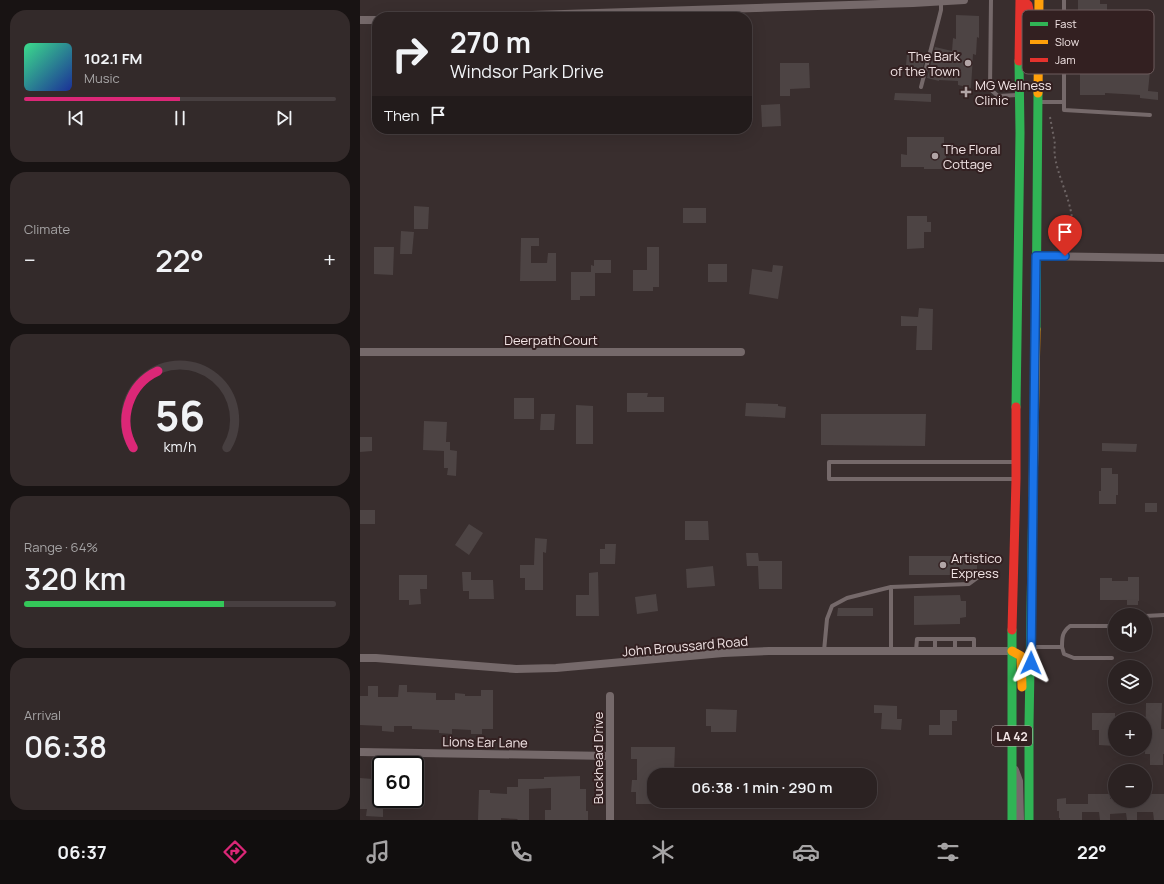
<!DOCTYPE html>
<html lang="en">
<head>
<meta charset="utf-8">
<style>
  :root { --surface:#2b2222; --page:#332a2a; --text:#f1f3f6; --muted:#a6a4a5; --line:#473f40; --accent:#db2777 }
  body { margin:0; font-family:Manrope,sans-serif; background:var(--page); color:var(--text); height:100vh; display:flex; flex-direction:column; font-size:15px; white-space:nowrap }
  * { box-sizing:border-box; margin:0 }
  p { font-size:13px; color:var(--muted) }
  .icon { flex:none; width:22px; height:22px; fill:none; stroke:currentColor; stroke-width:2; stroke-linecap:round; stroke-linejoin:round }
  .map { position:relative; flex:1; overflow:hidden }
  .drawer { display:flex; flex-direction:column; gap:10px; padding:10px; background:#181313; width:360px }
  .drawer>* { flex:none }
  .guide { position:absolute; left:12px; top:12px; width:380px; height:122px; border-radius:16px; box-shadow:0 4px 16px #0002,0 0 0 1px var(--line); background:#2b2222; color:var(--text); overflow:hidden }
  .buttons { position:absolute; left:748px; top:608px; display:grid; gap:8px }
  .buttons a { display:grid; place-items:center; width:44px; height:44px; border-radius:50%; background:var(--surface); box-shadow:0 4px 16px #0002,0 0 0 1px var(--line); font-size:20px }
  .speed { position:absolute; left:12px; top:756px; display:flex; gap:8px; font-size:20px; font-weight:700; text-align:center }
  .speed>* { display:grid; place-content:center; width:52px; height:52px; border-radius:50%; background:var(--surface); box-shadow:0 4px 16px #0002,0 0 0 1px var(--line); line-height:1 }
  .speed .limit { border:2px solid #111; border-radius:6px; background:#fff; color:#111 }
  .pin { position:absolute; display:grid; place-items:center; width:34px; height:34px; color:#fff; margin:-41px -17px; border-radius:50% 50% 50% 0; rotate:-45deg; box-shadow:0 0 4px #0007 }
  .pin .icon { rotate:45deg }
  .me { position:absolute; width:44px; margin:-22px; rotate:1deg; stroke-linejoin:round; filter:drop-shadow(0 0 3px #0008) }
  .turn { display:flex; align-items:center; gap:14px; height:84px; padding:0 12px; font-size:18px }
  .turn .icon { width:52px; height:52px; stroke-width:2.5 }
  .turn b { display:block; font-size:28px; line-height:34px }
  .then { display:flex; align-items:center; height:38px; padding:0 12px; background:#0003; gap:8px; font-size:15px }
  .big { font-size:30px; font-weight:600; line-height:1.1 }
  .drawer .card { flex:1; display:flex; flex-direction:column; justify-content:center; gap:6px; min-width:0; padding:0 14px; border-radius:16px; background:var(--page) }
  .drawer .dial { align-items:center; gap:0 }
  .dial svg { height:104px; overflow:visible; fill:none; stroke:var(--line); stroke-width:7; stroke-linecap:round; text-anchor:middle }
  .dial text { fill:var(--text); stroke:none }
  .song { display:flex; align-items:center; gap:12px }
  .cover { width:48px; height:48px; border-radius:6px; background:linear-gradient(135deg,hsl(150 70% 55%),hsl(230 70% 35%)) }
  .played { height:4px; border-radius:2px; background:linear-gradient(90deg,var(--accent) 50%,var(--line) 50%) }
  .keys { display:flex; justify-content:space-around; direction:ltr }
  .heat { display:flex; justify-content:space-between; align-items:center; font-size:22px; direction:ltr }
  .charge { height:6px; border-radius:3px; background:linear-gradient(90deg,#34c759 64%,var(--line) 0) }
  .trip { position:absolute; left:287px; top:768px; width:230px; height:40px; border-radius:16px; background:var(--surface); box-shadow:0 4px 16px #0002,0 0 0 1px var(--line); font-weight:600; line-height:40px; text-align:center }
  .menu { display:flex; height:64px; justify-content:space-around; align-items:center; background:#110e0e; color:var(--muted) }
  .menu .icon { width:28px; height:28px }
  .menu .on { color:var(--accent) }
  .menu b { font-size:18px; color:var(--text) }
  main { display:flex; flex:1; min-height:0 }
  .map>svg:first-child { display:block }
  .building { fill:#4d4444 }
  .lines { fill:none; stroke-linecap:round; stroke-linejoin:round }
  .path { stroke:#6d6464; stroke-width:2; stroke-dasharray:2 3; stroke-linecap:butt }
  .lane { stroke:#75696a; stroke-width:4 }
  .street { stroke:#75696a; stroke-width:8 }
  .fast { stroke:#30b455; stroke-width:9 }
  .slow { stroke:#ff9f0a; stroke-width:9 }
  .jam { stroke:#e5322d; stroke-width:9 }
  .route-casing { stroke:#114b97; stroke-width:10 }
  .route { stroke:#1a73e8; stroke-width:7 }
  .poi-dot { fill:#b2a5a6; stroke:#332021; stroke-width:1.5 }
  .labels { text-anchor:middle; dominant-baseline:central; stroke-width:4; stroke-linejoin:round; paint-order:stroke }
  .shield { fill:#332021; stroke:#b9aaab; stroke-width:1 }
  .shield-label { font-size:12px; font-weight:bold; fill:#f3e5e6 }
  .poi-label { font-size:13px; fill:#f3e5e6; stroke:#332021; text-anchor:start }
  .street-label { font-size:13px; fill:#f3e5e6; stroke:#332021 }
  .key { fill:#332021; stroke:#6d5b5c; stroke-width:1 }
  .key-label { font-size:11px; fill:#f3e5e6 }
</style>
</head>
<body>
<main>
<section class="drawer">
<div class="card">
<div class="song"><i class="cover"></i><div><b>102.1 FM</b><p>Music</p></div></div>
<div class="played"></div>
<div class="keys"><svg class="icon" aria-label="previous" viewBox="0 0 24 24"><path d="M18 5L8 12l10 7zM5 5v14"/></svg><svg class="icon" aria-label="pause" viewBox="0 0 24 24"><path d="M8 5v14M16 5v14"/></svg><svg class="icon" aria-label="next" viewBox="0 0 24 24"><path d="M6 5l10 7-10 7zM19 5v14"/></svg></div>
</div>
<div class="card"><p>Climate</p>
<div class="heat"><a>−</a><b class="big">22°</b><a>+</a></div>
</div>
<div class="card dial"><svg viewBox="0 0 100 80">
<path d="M14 69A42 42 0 1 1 86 69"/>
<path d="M14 69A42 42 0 0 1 33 10" stroke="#db2777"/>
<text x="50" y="56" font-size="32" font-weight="700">56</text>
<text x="50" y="72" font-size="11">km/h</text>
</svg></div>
<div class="card"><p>Range · 64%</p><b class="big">320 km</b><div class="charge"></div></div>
<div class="card"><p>Arrival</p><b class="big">06:38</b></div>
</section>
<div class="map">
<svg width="804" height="820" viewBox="0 0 804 820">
  <rect width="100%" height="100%" fill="#392e2e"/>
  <path class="building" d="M718,0H740V4H747V45H740V72H759L761,49H762L763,41L784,43L783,71H790L788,91L798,92V100L780,98V95L745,93V95H720V10H718Z
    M596,15L619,16V38L617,37L616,55L613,54L611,88L598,85V81L579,80V81L567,78L575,47L592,51L593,38L596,39Z
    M547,54L566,56L560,77L545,76Z
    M420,63H449L450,88L430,89V96H420Z
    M535,93L571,94V102L534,100Z
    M420,104L421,126L402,127L401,105Z
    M547,137H584V143H586V163H584V169H564V167H541V154L547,155Z
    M54,206L69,207L68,229H54Z
    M323,208H346V223H323Z
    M547,216H567V222H571V232H564V248L547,249Z
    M41,231L54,232L52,254H40Z
    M161,238H179V246H171V263H187L188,253H196V281H160Z
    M14,247H34L33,275L14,274Z
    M287,247H299V287H293V291H273V270H287Z
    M234,260H251V273H235V296H220V300H211V272H231V265L234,266Z
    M348,264H367V282H348Z
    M413,265L423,266L418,299L389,294L392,269L412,272Z
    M559,308L573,309L572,350H556L557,326H541V316L558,317Z
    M267,393H288L287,397H304V412H267Z
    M154,398H174V419H154Z
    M386,403L418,404V406L426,407L425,418L385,416Z
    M216,405L233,406V444H216Z
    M181,414H195L194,430H180Z
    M461,414H566L565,446L461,445Z
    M64,421L87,422L86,442H90V450L97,451L96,476L87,475L88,468H84V451L63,450Z
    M0,437H12V451L0,452Z
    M742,443L777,444L776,452L742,451Z
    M741,468H752V474H758V495H756V504H739V491H741Z
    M785,503H797V512H785Z
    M0,510H15V524H0Z
    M325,521H348L349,540H325Z
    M109,524L123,533L109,555L95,545Z
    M175,538L187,539L186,553L183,552V590H165V578H160V565H174Z
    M245,544H256L255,564H240V549H245Z
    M386,553H398L399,561H422V589H399L398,566H387Z
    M549,556H617V574L615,575H549Z
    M353,566L355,586L327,588L326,569Z
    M102,572H111V580H133L134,599H109V591H103Z
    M238,572L239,616H216V595H229V573Z
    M39,575H67V589H60L61,604L49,605V600H39Z
    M768,577H779V601H778V605H767V600H740V578H752V581H768Z
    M296,594L298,611L277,614L275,597Z
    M600,595L601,601H606V617L600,618V624L554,625V596Z
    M478,608H513V616H477Z
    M39,685H47V692L76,693V700H95V693L105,694V696H121V690H133V729H122V734H111V730L92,729V734L79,733V730L52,729V726H34V732L22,731V726L0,725V696H8V686H18V697H38Z
    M786,703H802L801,729H804V754H803V765H790V754H785Z
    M514,705L537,706V719H542L541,730L521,729L522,713H514Z
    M346,709L377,710L376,732H351V726H346Z
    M580,710H597V721H592V735H569V725H580Z
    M732,713H755V746L739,745V730H732Z
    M271,747H315L314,773H294V804H276V792H271L272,780H277V759H271Z
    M220,776V789H226V811H228V820H185V810H191V788L169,789V820H157L158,819L141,818V820H118L119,790H130V793L147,794V787H158V779H184V777Z
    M0,778L13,779L12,786H21V799H23V817L6,816L7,809H0Z
    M728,794H750V799H755V801H785V794H804V820H794L793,812H777V820H767L766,813L750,814V820H740L739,812H722V820H700V818H699V811H697V799L706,798V804H728Z"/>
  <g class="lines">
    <path class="path" d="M690,117L695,144C691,165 711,197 712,220C712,222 713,226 712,229C709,236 700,242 695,247"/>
    <path class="lane" d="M631,0L630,89L638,96L657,95
      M561,87L579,18L581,10V2
      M680,102H704V110L790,115
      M704,102V0
      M654,479H469V462H654
      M785,616L804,615
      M672,647H702C702,638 702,632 710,626H755
      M702,647L704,654L714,658H752
      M464,651L467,619L472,606L487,598L531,587L609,584L624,573
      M531,651V587
      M556,651L557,639H614V651
      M575,651V639
      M595,651V639"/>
    <path class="street" d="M105,17L553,3L604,0
      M0,20H17
      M676,256L804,258
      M0,352H381
      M0,658H16L156,669L196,668L363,653L409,651H652
      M0,752L250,756
      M655,770L659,781L660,820
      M250,820V696"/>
    <path class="fast" d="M676,329L678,93
      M656,407L660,133L659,61
      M652,820V630
      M669,820V725L673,496"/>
    <path class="slow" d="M678,93L679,0
      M673,496L676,329
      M652,651L661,656L662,687"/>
    <path class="jam" d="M663,0L668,5L669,10L670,42
      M659,61L660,0
      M652,630L656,479V407"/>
  </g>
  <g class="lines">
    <g class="route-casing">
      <path id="route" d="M671,663L676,256H705"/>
    </g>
    <use href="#route" class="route"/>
  </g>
  <g class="poi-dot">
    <circle cx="608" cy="63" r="4"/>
    <path d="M604 86h4v4h4v4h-4v4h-4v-4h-4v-4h4z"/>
    <circle cx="575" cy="156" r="4"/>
    <circle cx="583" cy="565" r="4"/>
  </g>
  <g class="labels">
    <rect class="shield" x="632" y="726" width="40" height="20" rx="3"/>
    <g class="shield-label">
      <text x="652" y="736">LA 42</text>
    </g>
    <g class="poi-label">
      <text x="600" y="56" text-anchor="end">The Bark<tspan x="600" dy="15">of the Town</tspan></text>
      <text x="615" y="85">MG Wellness<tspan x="615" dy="15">Clinic</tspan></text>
      <text x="583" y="149">The Floral<tspan x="583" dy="15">Cottage</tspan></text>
      <text x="591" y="558">Artistico<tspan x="591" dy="15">Express</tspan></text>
    </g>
    <g class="street-label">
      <text x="191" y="340">Deerpath Court</text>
      <text transform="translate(325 646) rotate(-5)">John Broussard Road</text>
      <text transform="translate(125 742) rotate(1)">Lions Ear Lane</text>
      <text transform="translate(238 758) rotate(-90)">Buckhead Drive</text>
    </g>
  </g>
  <rect x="662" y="10" width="132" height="64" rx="6" class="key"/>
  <rect x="670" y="22" width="18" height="4" fill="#30b455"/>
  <rect x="670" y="40" width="18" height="4" fill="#ff9f0a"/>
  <rect x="670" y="58" width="18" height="4" fill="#e5322d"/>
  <g class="key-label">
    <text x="695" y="28">Fast</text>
    <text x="695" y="46">Slow</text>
    <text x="695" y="64">Jam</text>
  </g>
</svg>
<div class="buttons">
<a><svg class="icon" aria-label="sound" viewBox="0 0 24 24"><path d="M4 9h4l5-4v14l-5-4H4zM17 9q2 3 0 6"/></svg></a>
<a><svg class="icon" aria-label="layers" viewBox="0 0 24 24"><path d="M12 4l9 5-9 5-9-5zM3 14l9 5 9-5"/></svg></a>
<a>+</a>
<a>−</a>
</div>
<div class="speed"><div class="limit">60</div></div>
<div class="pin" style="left:705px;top:256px;background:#d93025"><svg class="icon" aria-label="arrive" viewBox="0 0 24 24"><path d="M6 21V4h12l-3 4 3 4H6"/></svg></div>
<svg class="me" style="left:671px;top:663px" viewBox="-20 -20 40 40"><path d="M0-17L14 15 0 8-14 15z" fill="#1a73e8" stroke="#fff" stroke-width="4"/></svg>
<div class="trip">06:38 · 1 min · 290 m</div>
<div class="guide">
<div class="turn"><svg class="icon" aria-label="right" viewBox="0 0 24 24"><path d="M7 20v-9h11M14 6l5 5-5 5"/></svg><div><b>270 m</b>Windsor Park Drive</div></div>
<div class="then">Then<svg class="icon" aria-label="arrive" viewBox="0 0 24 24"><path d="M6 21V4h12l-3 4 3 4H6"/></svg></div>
</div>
</div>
</main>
<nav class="menu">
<b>06:37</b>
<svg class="icon on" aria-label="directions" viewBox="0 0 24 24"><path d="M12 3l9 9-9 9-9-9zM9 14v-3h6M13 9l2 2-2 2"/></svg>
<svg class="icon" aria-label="music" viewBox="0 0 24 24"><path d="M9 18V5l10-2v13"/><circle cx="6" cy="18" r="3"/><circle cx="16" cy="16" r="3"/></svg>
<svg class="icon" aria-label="phone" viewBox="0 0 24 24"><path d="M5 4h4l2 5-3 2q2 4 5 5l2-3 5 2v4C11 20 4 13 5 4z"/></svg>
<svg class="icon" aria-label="climate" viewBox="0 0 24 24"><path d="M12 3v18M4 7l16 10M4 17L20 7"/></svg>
<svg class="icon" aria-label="car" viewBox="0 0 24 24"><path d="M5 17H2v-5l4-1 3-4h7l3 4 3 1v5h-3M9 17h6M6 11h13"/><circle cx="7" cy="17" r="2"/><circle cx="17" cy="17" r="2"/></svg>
<svg class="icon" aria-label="filters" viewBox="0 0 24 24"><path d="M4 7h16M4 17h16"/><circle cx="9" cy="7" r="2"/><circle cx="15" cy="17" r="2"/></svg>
<b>22°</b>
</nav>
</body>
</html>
